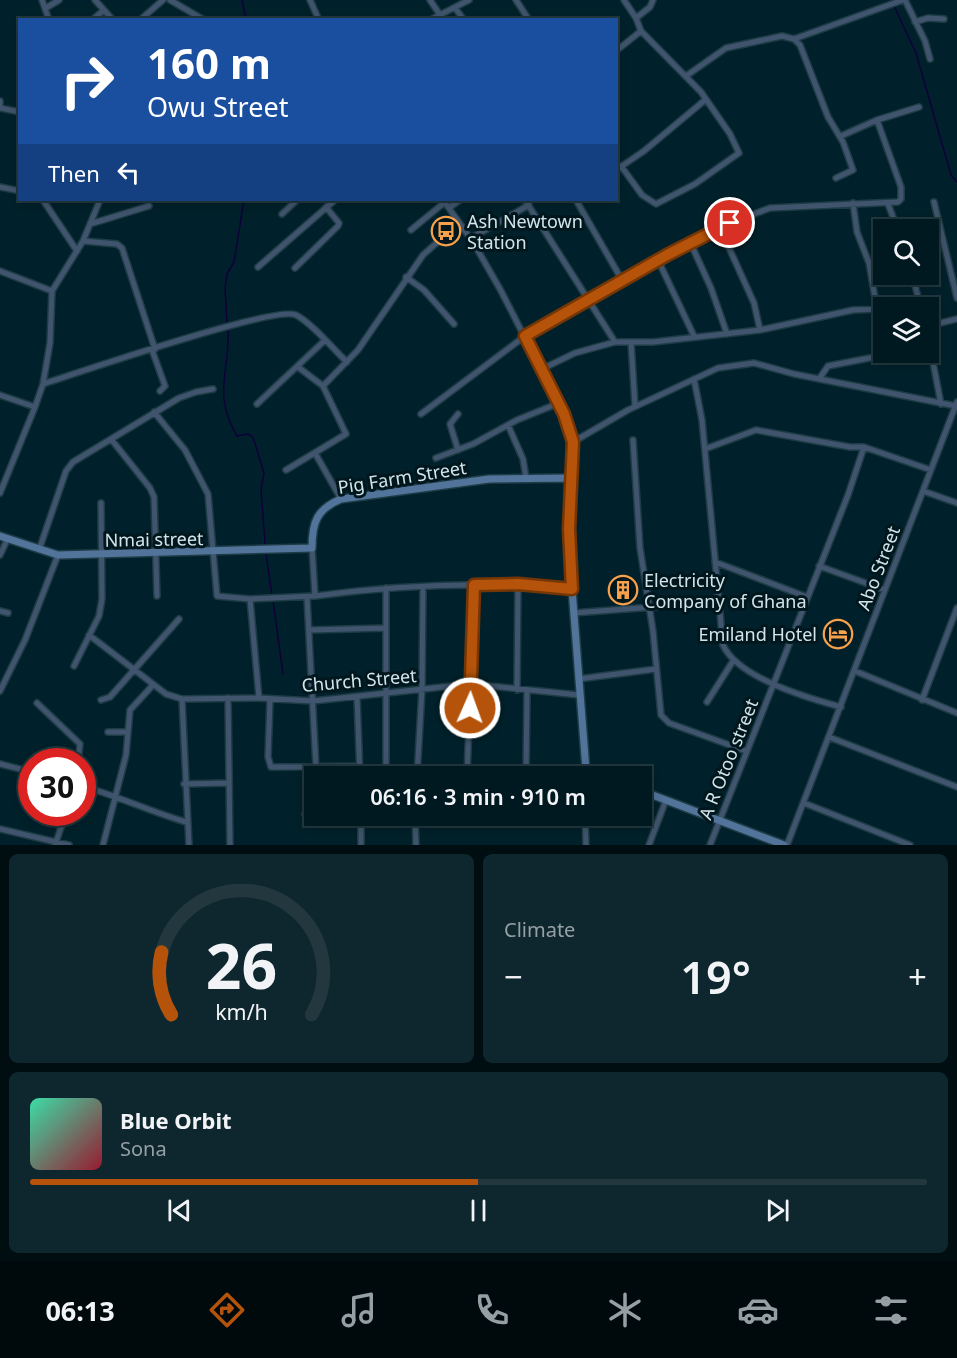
<!DOCTYPE html>
<html lang="en">
<head>
<meta charset="utf-8">
<style>
  :root { --surface:#001920; --page:#0e262d; --text:#f1f3f6; --muted:#95a0a5; --line:#22383e; --accent:#b45309 }
  body { margin:0; font-family:"Noto Sans",sans-serif; background:var(--page); color:var(--text); height:100vh; display:flex; flex-direction:column; font-size:22px; white-space:nowrap }
  * { box-sizing:border-box; margin:0 }
  p { font-size:20px; color:var(--muted) }
  .icon { flex:none; width:33px; height:33px; fill:none; stroke:currentColor; stroke-width:2; stroke-linecap:round; stroke-linejoin:round }
  .map { position:relative; height:845px; overflow:hidden }
  .drawer { display:flex; flex-direction:column; gap:9px; padding:9px; background:#000e12; flex:1 }
  .drawer>* { flex:none }
  .banner { position:absolute; left:18px; top:18px; width:600px; height:183px; border-radius:0px; box-shadow:0 3px 15px #0003,0 0 0 2px var(--line); background:#1a4fa0; color:#fff; overflow:hidden }
  .controls { position:absolute; left:873px; top:219px; display:grid; gap:12px }
  .controls a { display:grid; place-items:center; width:66px; height:66px; border-radius:0px; background:var(--surface); box-shadow:0 3px 15px #0003,0 0 0 2px var(--line); font-size:30px }
  .speed { position:absolute; left:18px; top:748px; display:flex; gap:12px; font-size:30px; font-weight:700; text-align:center }
  .speed>* { display:grid; place-content:center; width:78px; height:78px; border-radius:50%; background:var(--surface); box-shadow:0 3px 15px #0003,0 0 0 2px var(--line); line-height:1 }
  .speed .limit { border:9px solid #d22; background:#fff; color:#111 }
  .pin { position:absolute; display:grid; place-items:center; width:51px; height:51px; color:#fff; margin:-26px; border:3px solid #fff; border-radius:50%; box-shadow:0 2px 6px #0007 }
  .me { position:absolute; width:66px; margin:-33px; rotate:2deg; stroke-linejoin:round; filter:drop-shadow(0 0 4px #0008) }
  .turn { display:flex; align-items:center; gap:21px; height:126px; padding:0 30px; font-size:27px }
  .turn .icon { width:78px; height:78px; stroke-width:2.5 }
  .turn b { display:block; font-size:42px; line-height:51px }
  .then { display:flex; align-items:center; height:57px; padding:0 30px; background:#0003; gap:12px; font-size:22px }
  .big { font-size:45px; font-weight:600; line-height:1.1 }
  .drawer .tile { flex:1; display:flex; flex-direction:column; justify-content:center; gap:9px; min-width:0; padding:0 21px; border-radius:9px; background:var(--page) }
  .drawer .dial { align-items:center; gap:0 }
  .dial svg { height:156px; overflow:visible; fill:none; stroke:var(--line); stroke-width:7; stroke-linecap:round; text-anchor:middle }
  .dial text { fill:var(--text); stroke:none }
  .song { display:flex; align-items:center; gap:18px }
  .cover { width:72px; height:72px; border-radius:9px; background:linear-gradient(135deg,hsl(160 70% 55%),hsl(350 70% 35%)) }
  .played { height:6px; border-radius:3px; background:linear-gradient(90deg,var(--accent) 50%,var(--line) 50%) }
  .keys { display:flex; justify-content:space-around; direction:ltr }
  .heat { display:flex; justify-content:space-between; align-items:center; font-size:33px; direction:ltr }
  .drawer .tiles { flex:1; display:grid; gap:9px; grid-template-columns:1fr 1fr }
  .tile:last-child { grid-column:span 2 }
  .trip { position:absolute; left:304px; top:766px; width:348px; height:60px; border-radius:0px; background:var(--surface); box-shadow:0 3px 15px #0003,0 0 0 2px var(--line); font-weight:600; line-height:60px; text-align:center }
  .tab-bar { display:flex; height:96px; justify-content:space-around; align-items:center; background:#000a0d; color:var(--muted) }
  .tab-bar .icon { width:42px; height:42px }
  .tab-bar .current { color:var(--accent) }
  .tab-bar b { font-size:27px; color:var(--text) }
  .map>svg:first-child { display:block }
  .lines { fill:none; stroke-linecap:round; stroke-linejoin:round }
  .stream { stroke:#0f0039; stroke-width:1.5 }
  .street-casing { stroke:#1e3c46; stroke-width:8 }
  .secondary-casing { stroke:#1e3c46; stroke-width:10 }
  .street { stroke:#40556d; stroke-width:5 }
  .secondary { stroke:#52749b; stroke-width:7 }
  .route-casing { stroke:#753606; stroke-width:15 }
  .route { stroke:#b45309; stroke-width:10 }
  .labels { text-anchor:middle; dominant-baseline:central; stroke-width:6; stroke-linejoin:round; paint-order:stroke }
  .poi-label { font-size:18px; fill:#d3e5eb; stroke:#01171e; text-anchor:start }
  .street-label { font-size:18px; fill:#d3e5eb; stroke:#01171e }
</style>
</head>
<body>
<div class="map">
<svg width="957" height="845" viewBox="0 0 957 845">
  <rect width="100%" height="100%" fill="#00212b"/>
  <g class="lines">
    <path class="stream" d="M242,0L246,20
      M894,6L916,53L951,175L957,182
      M227,323L225,288L227,274L234,262L244,200
      M228,331C230,373 212,393 237,436L248,434L253,437L264,473L261,489L265,544
      M266,553L272,596
      M273,600L283,674"/>
    <g class="street-casing">
      <path id="street" d="M42,0L49,20
        M95,0L113,20
        M170,0L204,20
        M310,0L319,20
        M430,0L440,15
        M516,0L529,20
        M624,0L636,18
        M905,0L925,41L930,59
        M46,8L59,0
        M455,8L464,20
        M92,20L104,10
        M140,20L163,0
        M430,20L469,0
        M915,22L928,18L944,19
        M794,39L800,45L828,117L843,142L853,170L836,178
        M616,51L641,31
        M686,76L726,48L782,36L794,39L903,0
        M0,101V108L20,112
        M841,136L877,120L919,107
        M621,166L642,195L656,204L695,184L739,153L730,134L701,92L641,31L636,18L650,7L653,0
        M616,170L644,151L705,100
        M0,187L20,191
        M43,200L77,251
        M443,200L473,242L500,289L564,414L573,442L571,478
        M525,200L615,342
        M576,200L622,280
        M934,202L957,298
        M853,203L857,232L869,263L877,309
        M888,204L898,230
        M449,208L460,200
        M282,214L297,200
        M90,224L149,206
        M720,228L754,303L760,330
        M411,230L445,202
        M471,238L529,205
        M83,241L117,244L122,248L155,349
        M691,244L711,288L727,334
        M658,260L694,336
        M258,267L335,200
        M295,268L338,226L339,223L326,207
        M0,271L52,291
        M912,274L921,308
        M406,277L424,290L454,324
        M901,308L920,304
        M928,326L957,319
        M928,336L941,404
        M631,342L635,406
        M152,350L165,386L160,391
        M542,369L575,353L615,342H653L760,330L853,310L884,309
        M694,379L702,420L723,645C738,678 807,698 841,707
        M819,379L828,366L901,352
        M43,384L50,343L52,291L83,241L100,200
        M323,386L358,350L423,255L459,223
        M0,395L35,407L0,493
        M257,404L324,341
        M35,407L43,384C77,373 276,305 296,315C312,323 333,349 347,362
        M154,412L185,450L208,494L217,596L250,599L315,596
        M421,414L525,336L667,255L730,223L770,208L898,202L901,199V187L877,120
        M508,425L523,459L526,478
        M111,439L150,488L154,497L157,596
        M633,440L640,548L653,631L661,715L669,723L746,751
        M573,442L628,410L718,368L754,363L794,374L956,406
        M705,449L756,430L850,447H864L931,470
        M458,450L450,424L458,414
        M315,453L341,499
        M436,458L473,444L517,420L559,403
        M286,470L346,434L323,386L298,367
        M923,491L957,503
        M312,548L315,596C400,585 486,581 572,589
        M39,550L66,471L73,462L179,398L196,392L213,389
        M0,555L8,538
        M715,562L807,597
        M819,566L885,590
        M386,588V777
        M307,598L316,767
        M250,599L259,698
        M0,611L8,613
        M573,613L719,602
        M309,630L386,628
        M89,635L166,694L182,699L259,698L313,701L470,684L579,695
        M74,666L99,616L102,599L101,503
        M855,671L957,713
        M578,679L656,669
        M517,690L518,584
        M0,691L25,640L58,555
        M357,697L360,777
        M228,698L230,845
        M182,699L189,845
        M270,699L268,757L271,767L359,766
        M101,700L110,697L179,619
        M922,700L957,608
        M707,702L733,661
        M37,703L80,744L78,762
        M108,732H128
        M829,737L957,787
        M0,764L32,772
        M417,777L422,689L423,588
        M467,777L474,585
        M526,777L527,691
        M184,784L229,783
        M82,786C118,796 151,812 186,822
        M804,803L910,845
        M305,814L315,813
        M361,816V845
        M415,816L416,845
        M467,816L470,821L478,822L585,819
        M585,817L586,845
        M0,829L69,845
        M55,845L66,813
        M103,845L126,755L130,710L153,685
        M649,845L666,800
        M710,845L848,495L864,447
        M787,845L957,402"/>
    </g>
    <g class="secondary-casing">
      <path id="secondary" d="M0,536L58,555L312,548C312,522 317,509 341,499L489,479L571,478L572,589L586,770L605,777
        M642,791L784,845"/>
    </g>
    <use href="#street" class="street"/>
    <use href="#secondary" class="secondary"/>
  </g>
  <g class="lines">
    <g class="route-casing">
      <path id="route" d="M470,708L474,585L518,584L572,589L569,529L573,442L564,414L525,336L667,255L730,223"/>
    </g>
    <use href="#route" class="route"/>
  </g>
  <defs>
    <g id="bus-ring" transform="scale(1.5)"><circle r="9.5" fill="#01171e" stroke="#f8a14a" stroke-width="1.5"/><path d="M-5-6H5V4H4V6H2V4H-2V6H-4V4H-5ZM-3.5-4V0h7V-4ZM-3.5 1.2v1.5H-2V1.2ZM2 1.2v1.5H3.5V1.2Z" fill="#f8a14a"/></g>
    <g id="building-ring" transform="scale(1.5)"><circle r="9.5" fill="#01171e" stroke="#f8a14a" stroke-width="1.5"/><path d="M-4-6H4V6H1V3H-1V6H-4ZM-2.5-4.3h1.7v1.8h-1.7ZM.8-4.3h1.7v1.8H.8ZM-2.5-1h1.7V.8h-1.7ZM.8-1h1.7V.8H.8Z" fill="#f8a14a"/></g>
    <g id="hotel-ring" transform="scale(1.5)"><circle r="9.5" fill="#01171e" stroke="#f8a14a" stroke-width="1.5"/><path d="M-6-4.5h1.5V1H6V5H4.5V3h-9V5H-6ZM-4 0a1.8 1.8 0 1 1 3.6 0ZM.5 0V-2.5h3Q6-2.5 6 0Z" fill="#f8a14a"/></g>
  </defs>
  <g fill-rule="evenodd">
    <use href="#bus-ring" x="446" y="231"/>
    <use href="#building-ring" x="623" y="590"/>
    <use href="#hotel-ring" x="838" y="634"/>
  </g>
  <g class="labels">
    <g class="poi-label">
      <text x="467" y="221">Ash Newtown<tspan x="467" dy="21">Station</tspan></text>
      <text x="644" y="580">Electricity<tspan x="644" dy="21">Company of Ghana</tspan></text>
      <text x="817" y="634" text-anchor="end">Emiland Hotel</text>
    </g>
    <g class="street-label">
      <text transform="translate(402 477) rotate(-9)">Pig Farm Street</text>
      <text transform="translate(154 539) rotate(-1)">Nmai street</text>
      <text transform="translate(878 568) rotate(-69)">Abo Street</text>
      <text transform="translate(359 680) rotate(-5)">Church Street</text>
      <text transform="translate(728 759) rotate(-68)">A R Otoo street</text>
    </g>
  </g>
</svg>
<div class="controls">
<a><svg class="icon" aria-label="search" viewBox="0 0 24 24"><circle cx="10" cy="10" r="6"/><path d="M15 15l6 6"/></svg></a>
<a><svg class="icon" aria-label="layers" viewBox="0 0 24 24"><path d="M12 4l9 5-9 5-9-5zM3 14l9 5 9-5"/></svg></a>
</div>
<div class="speed"><div class="limit">30</div></div>
<div class="pin" style="left:730px;top:223px;background:#d93025"><svg class="icon" aria-label="arrive" viewBox="0 0 24 24"><path d="M6 21V4h12l-3 4 3 4H6"/></svg></div>
<svg class="me" style="left:470px;top:708px" viewBox="-20 -20 40 40"><circle r="17" fill="#b45309" stroke="#fff" stroke-width="3"/><path d="M0-11L8 9 0 5-8 9z" fill="#fff"/></svg>
<div class="trip">06:16 · 3 min · 910 m</div>
<div class="banner">
<div class="turn"><svg class="icon" aria-label="right" viewBox="0 0 24 24"><path d="M7 20v-9h11M14 6l5 5-5 5"/></svg><div><b>160 m</b>Owu Street</div></div>
<div class="then">Then<svg class="icon" aria-label="left" viewBox="0 0 24 24"><path d="M17 20v-9H6M10 6l-5 5 5 5"/></svg></div>
</div>
</div>
<section class="drawer">
<div class="tiles">
<div class="tile dial"><svg viewBox="0 0 100 80">
<path d="M14 69A42 42 0 1 1 86 69"/>
<path d="M14 69A42 42 0 0 1 9 37" stroke="#b45309"/>
<text x="50" y="56" font-size="32" font-weight="700">26</text>
<text x="50" y="72" font-size="11">km/h</text>
</svg></div>
<div class="tile"><p>Climate</p>
<div class="heat"><a>−</a><b class="big">19°</b><a>+</a></div>
</div>
<div class="tile">
<div class="song"><i class="cover"></i><div><b>Blue Orbit</b><p>Sona</p></div></div>
<div class="played"></div>
<div class="keys"><svg class="icon" aria-label="previous" viewBox="0 0 24 24"><path d="M18 5L8 12l10 7zM5 5v14"/></svg><svg class="icon" aria-label="pause" viewBox="0 0 24 24"><path d="M8 5v14M16 5v14"/></svg><svg class="icon" aria-label="next" viewBox="0 0 24 24"><path d="M6 5l10 7-10 7zM19 5v14"/></svg></div>
</div>
</div>
</section>
<nav class="tab-bar">
<b>06:13</b>
<svg class="icon current" aria-label="directions" viewBox="0 0 24 24"><path d="M12 3l9 9-9 9-9-9zM9 14v-3h6M13 9l2 2-2 2"/></svg>
<svg class="icon" aria-label="music" viewBox="0 0 24 24"><path d="M9 18V5l10-2v13"/><circle cx="6" cy="18" r="3"/><circle cx="16" cy="16" r="3"/></svg>
<svg class="icon" aria-label="phone" viewBox="0 0 24 24"><path d="M5 4h4l2 5-3 2q2 4 5 5l2-3 5 2v4C11 20 4 13 5 4z"/></svg>
<svg class="icon" aria-label="climate" viewBox="0 0 24 24"><path d="M12 3v18M4 7l16 10M4 17L20 7"/></svg>
<svg class="icon" aria-label="car" viewBox="0 0 24 24"><path d="M5 17H2v-5l4-1 3-4h7l3 4 3 1v5h-3M9 17h6M6 11h13"/><circle cx="7" cy="17" r="2"/><circle cx="17" cy="17" r="2"/></svg>
<svg class="icon" aria-label="filters" viewBox="0 0 24 24"><path d="M4 7h16M4 17h16"/><circle cx="9" cy="7" r="2"/><circle cx="15" cy="17" r="2"/></svg>
</nav>
</body>
</html>
